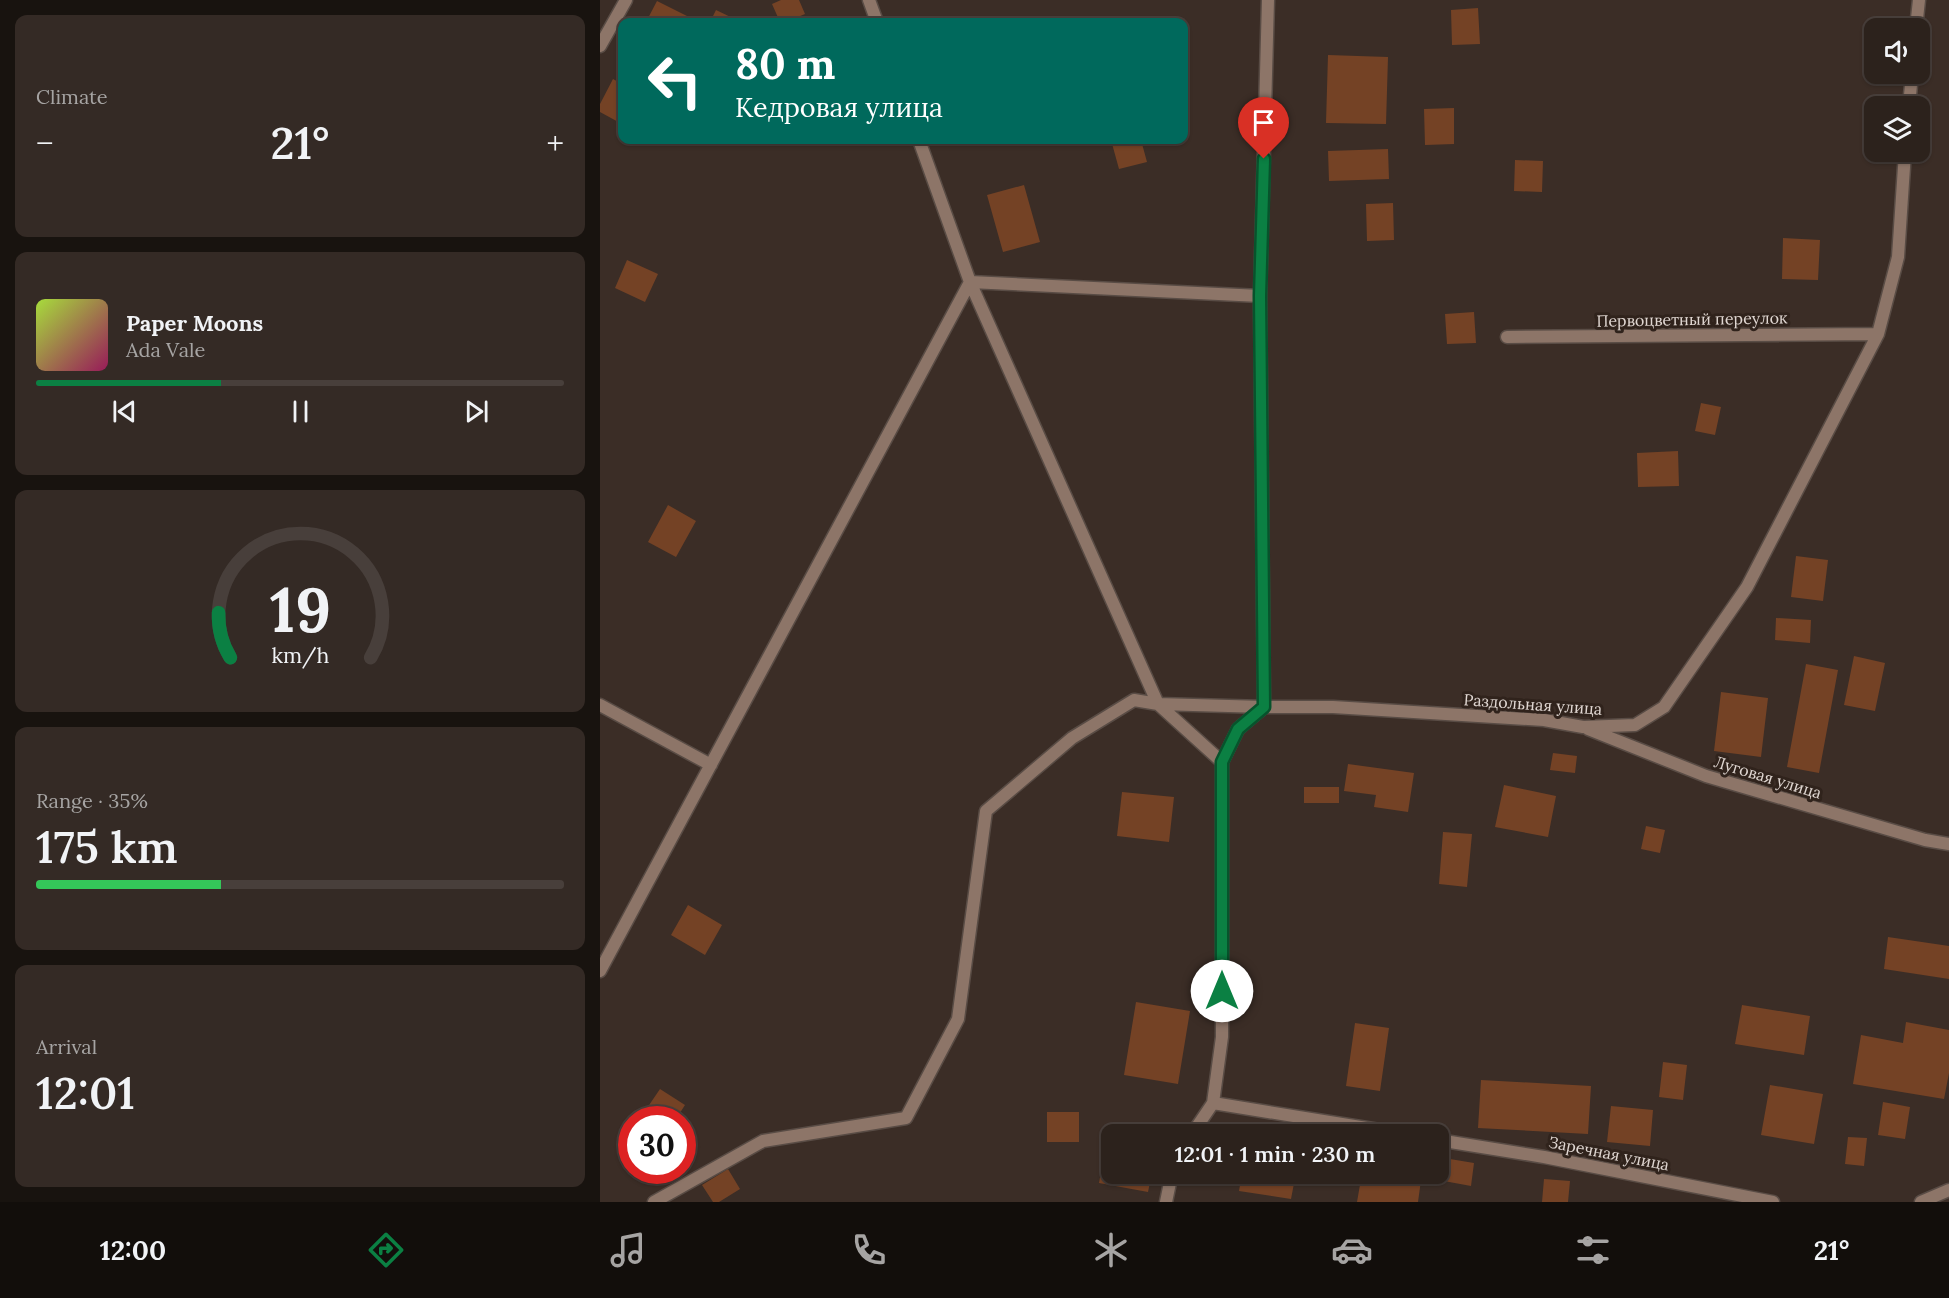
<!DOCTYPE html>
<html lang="en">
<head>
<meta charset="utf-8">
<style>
  :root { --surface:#2c221c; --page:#342a25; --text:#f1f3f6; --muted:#a6a4a3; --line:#483f3b; --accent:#0b8043 }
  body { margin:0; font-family:Lora,serif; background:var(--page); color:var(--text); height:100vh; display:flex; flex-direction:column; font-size:22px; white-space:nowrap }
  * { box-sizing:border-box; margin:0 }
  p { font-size:20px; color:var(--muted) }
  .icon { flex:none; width:33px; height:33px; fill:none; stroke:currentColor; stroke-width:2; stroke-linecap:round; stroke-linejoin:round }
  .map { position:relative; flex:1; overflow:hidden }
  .details { display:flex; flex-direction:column; gap:15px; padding:15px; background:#18130f; width:600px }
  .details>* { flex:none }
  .banner { position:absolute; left:18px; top:18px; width:570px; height:126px; border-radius:12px; box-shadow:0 2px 4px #0004,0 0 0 2px var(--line); background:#00695c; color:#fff; overflow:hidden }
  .tools { position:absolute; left:1264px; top:18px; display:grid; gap:12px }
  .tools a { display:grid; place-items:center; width:66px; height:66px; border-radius:12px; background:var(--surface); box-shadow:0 2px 4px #0004,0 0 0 2px var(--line); font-size:30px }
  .speed { position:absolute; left:18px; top:1106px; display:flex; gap:12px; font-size:30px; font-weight:700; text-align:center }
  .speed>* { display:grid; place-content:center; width:78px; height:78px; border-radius:50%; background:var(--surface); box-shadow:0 2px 4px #0004,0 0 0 2px var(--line); line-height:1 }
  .speed .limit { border:9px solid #d22; background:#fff; color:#111 }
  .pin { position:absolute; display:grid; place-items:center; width:51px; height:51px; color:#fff; margin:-62px -26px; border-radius:50% 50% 50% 0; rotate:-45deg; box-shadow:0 0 6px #0007 }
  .pin .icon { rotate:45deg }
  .me { position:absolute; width:66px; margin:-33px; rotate:0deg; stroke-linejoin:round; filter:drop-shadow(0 0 4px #0008) }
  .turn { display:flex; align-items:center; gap:21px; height:126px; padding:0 18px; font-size:27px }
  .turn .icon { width:78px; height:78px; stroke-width:2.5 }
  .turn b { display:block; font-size:42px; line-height:51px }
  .big { font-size:45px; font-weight:600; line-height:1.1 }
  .details .tile { flex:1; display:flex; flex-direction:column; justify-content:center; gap:9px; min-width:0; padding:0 21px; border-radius:12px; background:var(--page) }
  .details .dial { align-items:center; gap:0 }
  .dial svg { height:156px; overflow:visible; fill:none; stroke:var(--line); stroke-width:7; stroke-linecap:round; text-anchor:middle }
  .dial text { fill:var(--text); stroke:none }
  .song { display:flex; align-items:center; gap:18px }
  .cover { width:72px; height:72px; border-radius:9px; background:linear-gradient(135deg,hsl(80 70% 55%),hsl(330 70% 35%)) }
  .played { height:6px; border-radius:3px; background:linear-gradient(90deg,var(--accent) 35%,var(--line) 35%) }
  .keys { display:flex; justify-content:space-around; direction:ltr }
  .heat { display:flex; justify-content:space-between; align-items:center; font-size:33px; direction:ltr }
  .charge { height:9px; border-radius:4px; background:linear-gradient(90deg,#34c759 35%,var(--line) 0) }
  .trip { position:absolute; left:501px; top:1124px; width:348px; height:60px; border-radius:12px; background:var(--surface); box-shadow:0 2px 4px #0004,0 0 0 2px var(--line); font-weight:600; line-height:60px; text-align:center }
  .tabs { display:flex; height:96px; justify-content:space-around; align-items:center; background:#120e0b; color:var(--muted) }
  .tabs .icon { width:42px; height:42px }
  .tabs .selected { color:var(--accent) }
  .tabs b { font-size:27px; color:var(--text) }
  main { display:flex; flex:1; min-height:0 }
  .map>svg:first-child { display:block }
  .building { fill:#744225 }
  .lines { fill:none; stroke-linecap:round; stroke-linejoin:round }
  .street-casing { stroke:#594c45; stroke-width:15 }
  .street { stroke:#8d7568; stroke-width:12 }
  .route-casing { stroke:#07532c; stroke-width:15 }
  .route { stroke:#0b8043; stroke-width:10 }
  .labels { text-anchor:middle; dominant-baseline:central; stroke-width:6; stroke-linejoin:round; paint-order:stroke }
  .street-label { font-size:16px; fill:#e0d7d2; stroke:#30231c }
</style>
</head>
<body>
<main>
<section class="details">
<div class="tile"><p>Climate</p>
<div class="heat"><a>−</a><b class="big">21°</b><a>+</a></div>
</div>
<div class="tile">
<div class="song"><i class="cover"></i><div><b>Paper Moons</b><p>Ada Vale</p></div></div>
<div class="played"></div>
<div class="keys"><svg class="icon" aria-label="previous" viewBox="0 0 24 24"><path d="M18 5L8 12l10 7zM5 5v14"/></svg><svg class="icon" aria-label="pause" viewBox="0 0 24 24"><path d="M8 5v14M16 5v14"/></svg><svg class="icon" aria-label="next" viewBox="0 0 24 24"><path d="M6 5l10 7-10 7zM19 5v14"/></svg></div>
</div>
<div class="tile dial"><svg viewBox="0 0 100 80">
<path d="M14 69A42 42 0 1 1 86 69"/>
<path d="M14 69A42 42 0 0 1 8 46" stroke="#0b8043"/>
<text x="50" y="56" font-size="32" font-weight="700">19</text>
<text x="50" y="72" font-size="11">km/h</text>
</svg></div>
<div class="tile"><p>Range · 35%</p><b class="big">175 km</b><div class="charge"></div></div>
<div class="tile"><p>Arrival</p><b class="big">12:01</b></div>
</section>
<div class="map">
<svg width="1349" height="1202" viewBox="0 0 1349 1202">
  <rect width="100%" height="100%" fill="#3b2d26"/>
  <path class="building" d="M181,0H199L205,14L186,22H180L172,4Z
    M57,1L91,18L89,22H46Z
    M878,8L880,44L852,45L851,10Z
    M116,10L141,22H110Z
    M728,55L788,57L786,124L726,123Z
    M13,79L22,84V124L0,112V104Z
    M854,108V144L825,145L824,109Z
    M511,140H541L547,162L519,169Z
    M788,149L789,179L729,181L728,151Z
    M915,160L943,161L942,192L914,191Z
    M424,185L440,242L403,252L387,195Z
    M793,203L794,240L767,241L766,204Z
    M1183,238L1220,240L1218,280L1182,279Z
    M27,260L58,274L45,302L15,288Z
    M874,312L876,343L847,344L845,314Z
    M1101,403L1121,407L1115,435L1095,431Z
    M1078,451L1079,486L1038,487L1037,453Z
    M68,505L96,521L76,557L48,542Z
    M1196,556L1228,560L1223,601L1191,597Z
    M1176,618L1211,620L1210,643L1175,640Z
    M1254,656L1285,663L1275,711L1244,705Z
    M1206,664L1238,670L1219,773L1187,767Z
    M1121,692L1168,698L1161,757L1114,751Z
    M953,753L977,756L975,773L950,770Z
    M748,764L814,773L808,812L774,807L776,795L744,791Z
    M904,785L956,796L948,837L895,827Z
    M704,787H739V803H704Z
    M522,792L574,797L569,842L517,836Z
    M1046,826L1065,830L1060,853L1041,849Z
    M843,832L872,834L867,887L839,884Z
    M88,905L122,925L105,955L71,935Z
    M1288,937L1349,946V979L1284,969Z
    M536,1002L590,1011L578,1084L524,1075Z
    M1142,1005L1210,1016L1204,1055L1135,1044Z
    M1306,1022L1349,1030V1073L1344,1099L1253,1084L1261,1035L1303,1043Z
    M755,1023L789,1028L780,1091L746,1086Z
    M1063,1062L1087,1065L1083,1100L1059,1097Z
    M881,1080L991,1086L988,1134L878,1128Z
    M1170,1085L1223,1094L1214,1144L1161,1135Z
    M60,1089L85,1105L76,1119H50L43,1114Z
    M1283,1102L1310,1107L1305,1139L1278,1135Z
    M1011,1106L1053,1110L1050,1146L1007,1142Z
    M447,1112H479V1142H447Z
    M650,1128L683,1133V1134H649Z
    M1248,1137L1267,1138L1264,1166L1245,1164Z
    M507,1138L512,1139V1173H552L548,1192L499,1183Z
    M838,1157L874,1163L871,1186L833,1179L834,1173H838Z
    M128,1169L140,1189L119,1202H113L102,1185Z
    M642,1173H696L691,1199L639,1191Z
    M762,1173H822L818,1202H757Z
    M944,1179L970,1181L968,1202H942Z"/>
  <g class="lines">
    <g class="street-casing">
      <path id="street" d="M269,0L277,22
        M1316,28L1319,0
        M0,46L26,0
        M1309,106L1312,74
        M319,140L370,282L558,704L622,762
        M907,337L1278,334
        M0,705L111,765
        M988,729L1106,776L1325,840L1349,844
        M0,971L370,282L660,296
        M613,1103L804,1134
        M592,1134L613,1103L622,1037V762L638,729L664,707H733L944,720L983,727L1035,725L1064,707L1147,587L1278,334L1298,257L1305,152
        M838,1140L944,1157L1173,1202
        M54,1202L163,1141L306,1118L358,1019L386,811L472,738L534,700L558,704L664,707L660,296L668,0
        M566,1202L572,1173
        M1321,1202L1349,1190"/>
    </g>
    <use href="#street" class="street"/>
  </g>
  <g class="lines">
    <g class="route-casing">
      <path id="route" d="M622,991V762L638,729L664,707L660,296L664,159"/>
    </g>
    <use href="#route" class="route"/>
  </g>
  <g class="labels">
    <g class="street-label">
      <text transform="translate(1092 319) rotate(-1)">Первоцветный переулок</text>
      <text transform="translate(933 704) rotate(4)">Раздольная улица</text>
      <text transform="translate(1168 777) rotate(17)">Луговая улица</text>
      <text transform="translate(1009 1153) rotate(11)">Заречная улица</text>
    </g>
  </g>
</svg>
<div class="tools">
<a><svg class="icon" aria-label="sound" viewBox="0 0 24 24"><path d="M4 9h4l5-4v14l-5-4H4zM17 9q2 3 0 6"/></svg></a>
<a><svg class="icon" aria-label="layers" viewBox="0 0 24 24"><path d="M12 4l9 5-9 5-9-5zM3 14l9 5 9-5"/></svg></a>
</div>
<div class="speed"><div class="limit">30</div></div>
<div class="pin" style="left:664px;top:159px;background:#d93025"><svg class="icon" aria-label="arrive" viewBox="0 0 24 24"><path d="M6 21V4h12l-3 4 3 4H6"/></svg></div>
<svg class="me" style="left:622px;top:991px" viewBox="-20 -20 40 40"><circle r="19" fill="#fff"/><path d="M0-13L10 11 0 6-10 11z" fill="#0b8043"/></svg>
<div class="trip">12:01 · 1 min · 230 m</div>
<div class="banner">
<div class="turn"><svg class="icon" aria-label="left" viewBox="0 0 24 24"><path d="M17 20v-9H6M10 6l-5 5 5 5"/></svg><div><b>80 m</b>Кедровая улица</div></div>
</div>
</div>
</main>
<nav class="tabs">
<b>12:00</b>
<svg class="icon selected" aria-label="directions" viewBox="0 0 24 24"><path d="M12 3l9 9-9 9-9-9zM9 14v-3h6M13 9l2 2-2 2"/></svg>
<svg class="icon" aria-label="music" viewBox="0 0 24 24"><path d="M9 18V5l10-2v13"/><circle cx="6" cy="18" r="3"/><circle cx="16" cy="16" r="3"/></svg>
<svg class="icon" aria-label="phone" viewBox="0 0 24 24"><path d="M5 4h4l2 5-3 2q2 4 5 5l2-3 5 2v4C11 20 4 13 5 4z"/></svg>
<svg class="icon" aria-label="climate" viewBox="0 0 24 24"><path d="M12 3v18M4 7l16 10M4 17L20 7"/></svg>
<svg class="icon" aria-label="car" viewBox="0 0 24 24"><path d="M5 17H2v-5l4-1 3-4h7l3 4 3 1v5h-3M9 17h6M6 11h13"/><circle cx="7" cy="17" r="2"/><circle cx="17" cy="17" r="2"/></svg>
<svg class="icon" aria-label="filters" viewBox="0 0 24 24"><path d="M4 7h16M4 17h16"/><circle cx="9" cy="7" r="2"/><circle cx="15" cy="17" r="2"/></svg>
<b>21°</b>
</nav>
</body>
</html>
